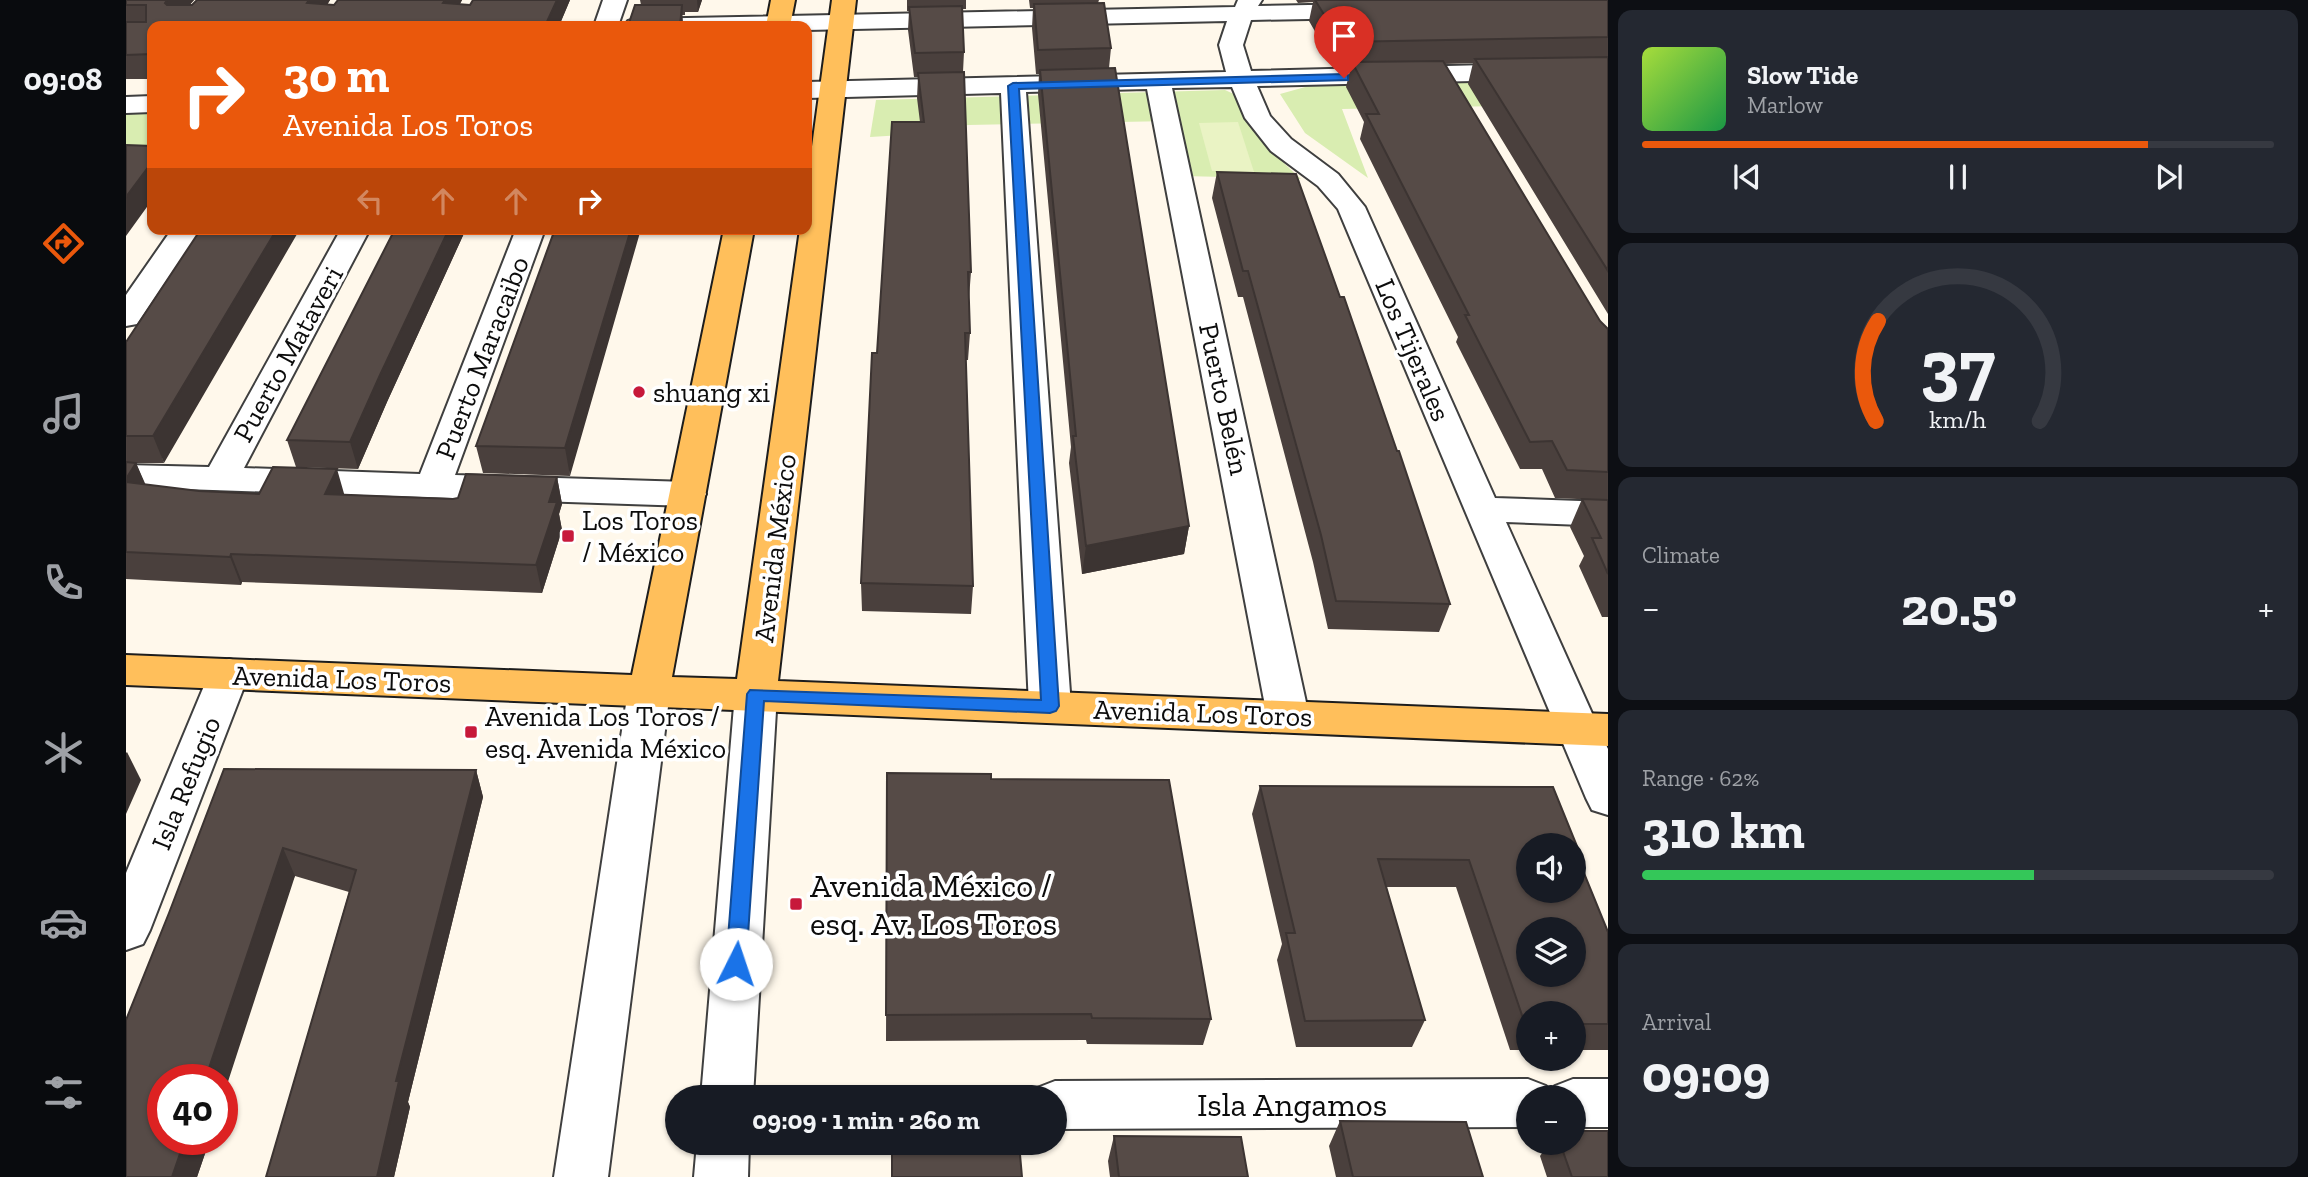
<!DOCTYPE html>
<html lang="en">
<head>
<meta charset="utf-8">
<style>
  :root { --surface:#171b24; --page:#242831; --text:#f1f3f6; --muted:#9ea1a6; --line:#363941; --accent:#ea580c }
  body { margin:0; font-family:"Zilla Slab",serif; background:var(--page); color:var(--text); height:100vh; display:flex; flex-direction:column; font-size:26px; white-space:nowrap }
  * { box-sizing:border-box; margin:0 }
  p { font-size:23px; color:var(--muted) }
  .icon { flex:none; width:38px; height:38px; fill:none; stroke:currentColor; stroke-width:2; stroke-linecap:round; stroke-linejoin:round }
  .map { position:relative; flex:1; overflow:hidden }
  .panel { display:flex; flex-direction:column; gap:10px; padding:10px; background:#0d0f14; width:700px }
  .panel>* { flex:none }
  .guide { position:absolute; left:21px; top:21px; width:665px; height:214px; border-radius:14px; box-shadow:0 2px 5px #0004; background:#ea580c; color:#fff; overflow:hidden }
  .controls { position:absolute; left:1390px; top:833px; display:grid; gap:14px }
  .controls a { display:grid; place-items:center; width:70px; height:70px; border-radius:50%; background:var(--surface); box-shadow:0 2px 5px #0004; font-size:35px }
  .speed { position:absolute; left:21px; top:1064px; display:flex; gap:14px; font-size:35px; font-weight:700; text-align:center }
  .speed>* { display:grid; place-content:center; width:91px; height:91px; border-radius:50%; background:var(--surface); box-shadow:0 2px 5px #0004; line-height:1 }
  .speed .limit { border:10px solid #d22; background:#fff; color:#111 }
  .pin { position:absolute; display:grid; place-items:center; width:60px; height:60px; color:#fff; margin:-72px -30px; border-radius:50% 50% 50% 0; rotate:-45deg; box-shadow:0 0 7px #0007 }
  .pin .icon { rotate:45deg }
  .me { position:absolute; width:77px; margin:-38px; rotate:4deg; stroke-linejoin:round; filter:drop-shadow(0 0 5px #0008) }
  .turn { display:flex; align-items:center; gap:24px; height:147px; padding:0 21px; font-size:32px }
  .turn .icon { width:91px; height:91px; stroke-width:2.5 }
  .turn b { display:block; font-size:49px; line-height:60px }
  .lanes { display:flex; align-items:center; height:66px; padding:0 21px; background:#0003; justify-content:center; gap:35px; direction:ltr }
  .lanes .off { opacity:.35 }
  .big { font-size:52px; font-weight:700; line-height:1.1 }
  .panel .tile { flex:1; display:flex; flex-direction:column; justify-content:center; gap:10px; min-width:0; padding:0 24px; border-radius:14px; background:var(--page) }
  .panel .dial { align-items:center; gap:0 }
  .dial svg { height:182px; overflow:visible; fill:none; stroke:var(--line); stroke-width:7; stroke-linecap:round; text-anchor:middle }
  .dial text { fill:var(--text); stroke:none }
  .song { display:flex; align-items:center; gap:21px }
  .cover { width:84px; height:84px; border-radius:10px; background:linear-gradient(135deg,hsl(80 70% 55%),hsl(140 70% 35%)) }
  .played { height:7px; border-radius:4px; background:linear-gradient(90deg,var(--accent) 80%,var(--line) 80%) }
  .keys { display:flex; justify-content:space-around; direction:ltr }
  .heat { display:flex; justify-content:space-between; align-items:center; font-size:38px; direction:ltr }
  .charge { height:10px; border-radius:5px; background:linear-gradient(90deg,#34c759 62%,var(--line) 0) }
  .trip { position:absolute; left:539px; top:1085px; width:402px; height:70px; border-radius:35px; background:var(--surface); box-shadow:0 2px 5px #0004; font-weight:700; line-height:70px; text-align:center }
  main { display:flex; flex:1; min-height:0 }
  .tabs { display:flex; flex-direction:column; width:126px; justify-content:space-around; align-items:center; background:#090b0e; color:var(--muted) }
  .tabs .icon { width:49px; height:49px }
  .tabs .on { color:var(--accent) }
  .tabs b { font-size:32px; color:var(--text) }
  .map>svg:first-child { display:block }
  .green { fill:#d9edb1 }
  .pitch { fill:#eaf3c4 }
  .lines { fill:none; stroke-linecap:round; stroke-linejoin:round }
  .minor-casing { stroke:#3f3f3f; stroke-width:4 }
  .major-casing { stroke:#1d1d1d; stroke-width:4 }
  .minor { fill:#fff; fill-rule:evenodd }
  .major { fill:#ffbf5b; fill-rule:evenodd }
  .wall { fill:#4a403d }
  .shaded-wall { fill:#3c3432 }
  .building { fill:#564b47; stroke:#3c3432; stroke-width:2; fill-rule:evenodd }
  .route { fill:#1a73e8; stroke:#114b97; stroke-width:2 }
  .poi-dot { fill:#c7193b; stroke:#fff; stroke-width:2.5 }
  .labels { text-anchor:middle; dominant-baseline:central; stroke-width:7; stroke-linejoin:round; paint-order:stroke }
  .street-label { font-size:28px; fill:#0c0c0c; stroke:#fff }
  .poi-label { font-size:28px; fill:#0c0c0c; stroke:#fff; text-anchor:start }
  .near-poi-label { font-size:33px; fill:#0c0c0c; stroke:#fff; text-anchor:start }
  .near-street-label { font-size:33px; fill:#0c0c0c; stroke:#fff }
</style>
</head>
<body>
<main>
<nav class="tabs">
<b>09:08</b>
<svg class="icon on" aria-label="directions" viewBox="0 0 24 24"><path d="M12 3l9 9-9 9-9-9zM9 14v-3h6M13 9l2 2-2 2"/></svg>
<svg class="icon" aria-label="music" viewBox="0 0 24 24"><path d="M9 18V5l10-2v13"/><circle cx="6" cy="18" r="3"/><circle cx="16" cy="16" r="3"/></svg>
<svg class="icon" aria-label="phone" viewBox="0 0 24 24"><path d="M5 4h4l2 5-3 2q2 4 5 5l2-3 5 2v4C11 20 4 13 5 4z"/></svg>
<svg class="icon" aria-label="climate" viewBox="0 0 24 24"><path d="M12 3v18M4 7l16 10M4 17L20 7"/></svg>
<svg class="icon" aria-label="car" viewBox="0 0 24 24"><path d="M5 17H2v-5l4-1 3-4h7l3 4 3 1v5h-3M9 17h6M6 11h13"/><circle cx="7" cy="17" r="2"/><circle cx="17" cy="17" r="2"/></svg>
<svg class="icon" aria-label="filters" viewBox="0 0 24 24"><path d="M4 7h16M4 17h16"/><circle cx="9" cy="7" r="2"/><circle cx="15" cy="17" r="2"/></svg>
</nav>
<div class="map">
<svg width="1482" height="1177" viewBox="0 0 1482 1177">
  <rect width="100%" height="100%" fill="#fff8eb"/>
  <path class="green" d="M1482,77V104L1216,109L1242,178L1179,133L1154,94L1190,84Z
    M1099,90L1110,95C1125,129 1148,155 1175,179L1058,176L1045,121L842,125L810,133L744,137L750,100Z
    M0,112H26V147L0,148Z"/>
  <path class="pitch" d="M1112,122L1128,172L1086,171L1073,123Z"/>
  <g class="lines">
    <g class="minor-casing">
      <path id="minor" d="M477,0H501L492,26H468Z
        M1112,0H1136L1132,6L1235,4L1243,6L1247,11L1243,16L1235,18L1125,20L1117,45L1125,71L1482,62V78L1131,86L1144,116L1165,139L1212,174L1239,207L1369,498L1482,502V526L1380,522L1482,749V815L1466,810L1460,798L1212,209L1192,186L1145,151L1119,118L1106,87L1046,88L1183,716L1177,727L1162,732L1147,727L1141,716L1021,89L900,92L945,706L939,717L924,722L909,717L903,706L875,93L681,98V82L1100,72L1093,45L1101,21L681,30V26H498L502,21L510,19L1109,7Z
        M26,96V112L0,113V97Z
        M46,229H75L11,324L0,326V295Z
        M215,229H244L118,468L294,474L390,229H419L329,475L562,482L575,486L580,494L575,502L562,506L0,487V465L83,467Z
        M103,659L117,663L123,674L24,930L17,944L0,950V873L83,674L89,663Z
        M523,676L538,680L544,691L482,1177H428L502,691L508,680Z
        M630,679L645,683L651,694L627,1097H575L609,694L615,683Z
        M1402,1079L1420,1086L1424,1095L1429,1086L1447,1079H1482V1127H1447V1097H1402V1127L929,1129V1097H906L911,1088L929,1081Z
        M571,1143H623L622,1177H568Z"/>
    </g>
    <g class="major-casing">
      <path id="major" d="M645,0H669L664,26H640Z
        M706,0H730L652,681L1482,714V746L0,685V655L506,675L598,229H628L546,677L611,679L674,229H681V183Z"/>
    </g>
    <use href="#minor" class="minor"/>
    <use href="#major" class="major"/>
  </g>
  <path class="wall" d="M0,0H68L63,5H66L71,0H204L201,5H208L212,0H336L334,4L344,5L444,0L433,26H26V79H0Z
    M514,0H576L572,12H559V15H556L557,26L515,5Z
    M781,0H840V9H836L838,52L837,72L845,272L843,298L844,333L842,360H840L847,586L845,614L736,611L735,583L751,353L794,122L791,98L792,77H788L782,30L783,11H781Z
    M903,0H973L972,3L985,48L983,68L1063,526L1058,554L956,574L943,463L945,447L912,94L913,74H910L906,28L907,8H904Z
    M1170,0H1482V314L1342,84L1347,63L1319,64L1474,321L1482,329V617H1476L1453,566L1458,556L1444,527L1456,499L1473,500L1429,498L1416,469H1394L1330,342L1332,337L1234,139L1238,122L1220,87L1225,66H1209L1183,21L1187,2L1172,3Z
    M1091,172L1324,604L1313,632L1202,629L1187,562L1117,297H1112L1086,198Z
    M269,229H340L261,402L232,469L170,467L161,440Z
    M429,229L444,476L357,473L350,446Z
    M0,342L38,463H10L19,485L73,491L327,499L431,477L436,504L433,514L436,530L416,593L116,582L115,585L0,579Z
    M98,769L350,770L357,797L282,1102L284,1107L268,1177H140L223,892L169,876L37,1139H84L71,1177H0L43,913Z
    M761,773L865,779L1085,1019L1077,1045L961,1044L960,1040L760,1041Z
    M1134,786L1457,861L1455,865L1482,932V1050H1447V1013H1402V1050H1384L1330,887H1260L1299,1020L1286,1047H1170L1151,960L1156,944L1126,814Z
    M1214,1121L1357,1177H1210L1203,1146Z
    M988,1136L1122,1177H984L982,1161Z
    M1423,1143H1447L1482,1177H1421L1414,1156Z"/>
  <path class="shaded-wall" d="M41,0H68L46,26L39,3Z
    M183,0H204L187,26L181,3Z
    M319,0H336L322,26L317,3Z
    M431,0H444L433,26H419Z
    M571,0H576L572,12Z
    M556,5L557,26H554Z
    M26,162V200L0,236V197Z
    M151,229H174L38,463L27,436Z
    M323,229H340L261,402L232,469L224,442L254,375Z
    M505,229H515L444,476L439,448Z
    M10,463L22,490L0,486V479Z
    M211,469L219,497L199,494Z
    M431,477L436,504L433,514L436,530L416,593L410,565L423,502Z
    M1063,526L1058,554L956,574L960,546Z
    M105,554L116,582L115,585L104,557Z
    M1,752L15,780L0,814V753Z
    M350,770L357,797L282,1102L284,1107L268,1177H251L270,1081Z
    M157,848L169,876L96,1100V1080H79Z
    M59,1139H84L71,1177H46Z"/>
  <path class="building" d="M0,0H41L39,3L41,5H66L71,0H183L181,3L208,5L212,0H319L317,3L344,5L347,0H431L419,26H26V54L0,55V22H20V5H0Z
    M1189,0H1482V37L1215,42Z
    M978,3L985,48L912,50L908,4Z
    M509,5H556L554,26H502Z
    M836,6L838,52L789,53L783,7Z
    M1482,57V271L1349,59Z
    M1317,61L1474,321L1482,329V472L1441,470L1426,441L1404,442L1339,315H1343L1240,114H1253L1226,62Z
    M989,68L1063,526L960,546L947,436H950L914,70Z
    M838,72L845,272H842L844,333H839L847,586L735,583L746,353H751L766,122H798L792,73Z
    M0,145L26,146V162L0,197Z
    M1091,172L1170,174L1214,297H1218L1271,451H1273L1324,604L1210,601L1195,535L1122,271H1117Z
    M75,229H151L27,436H0V342Z
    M269,229H323L254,375L224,442L161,440Z
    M429,229H505L439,448L350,446Z
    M0,462L10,463L0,479Z
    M147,467L211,469L199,494L327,499L332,498L340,474L431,477L423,502H431L410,565L105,554L104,557L0,552V482L73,491L133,494Z
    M1456,499L1482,500V574L1466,538H1475Z
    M98,769L350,770L270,1081H273L251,1177H140L230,870L157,848L79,1080H37V1139H59L46,1177H0V1020L43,913Z
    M761,773L865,774V779L1043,780L1085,1019L966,1018L965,1014L760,1015Z
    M1134,786L1427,787L1457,861H1453L1482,932V1024H1447V1013H1402V1024H1399L1343,860L1252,859L1299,1020L1179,1021L1160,933H1169ZM1402,845H1447V891H1402ZM1402,929H1447V975H1402Z
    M1214,1121L1340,1122L1357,1177H1227Z
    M1447,1131H1482V1177H1446L1434,1143H1447Z
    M988,1136L1115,1137L1122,1177H993Z
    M766,1143H893L896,1177H766Z"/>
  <path class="route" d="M1218,74L1222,75V80L893,89L933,706L930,711L924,713L638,701L620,964L617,970L610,973L603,970L600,964L621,694L624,690L915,700L882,86L887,83Z"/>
  <g class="poi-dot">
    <circle cx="513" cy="392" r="7"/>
    <rect x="435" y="529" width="14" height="14" rx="3.5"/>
    <rect x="338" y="725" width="14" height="14" rx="3.5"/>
    <rect x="663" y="897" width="14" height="14" rx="3.5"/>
  </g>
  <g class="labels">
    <g class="street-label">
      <text transform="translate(1287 350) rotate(67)">Los Tijerales</text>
      <text transform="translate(162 354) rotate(-61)">Puerto Mataveri</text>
      <text transform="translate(356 358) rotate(-69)">Puerto Maracaibo</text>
      <text transform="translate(1098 399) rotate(78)">Puerto Belén</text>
      <text transform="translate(649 548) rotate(-83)">Avenida México</text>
      <text transform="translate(216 679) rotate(2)">Avenida Los Toros</text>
      <text transform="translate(1077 713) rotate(2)">Avenida Los Toros</text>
      <text transform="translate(60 783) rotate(-68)">Isla Refugio</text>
    </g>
    <g class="poi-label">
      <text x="527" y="392">shuang xi</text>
      <text x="456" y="520">Los Toros<tspan x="456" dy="32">/ México</tspan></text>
      <text x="359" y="716">Avenida Los Toros /<tspan x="359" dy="32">esq. Avenida México</tspan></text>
    </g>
    <g class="near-poi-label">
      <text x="684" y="885">Avenida México /<tspan x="684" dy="38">esq. Av. Los Toros</tspan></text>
    </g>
    <g class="near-street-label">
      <text x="1166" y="1104">Isla Angamos</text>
    </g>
  </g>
</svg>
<div class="controls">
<a><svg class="icon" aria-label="sound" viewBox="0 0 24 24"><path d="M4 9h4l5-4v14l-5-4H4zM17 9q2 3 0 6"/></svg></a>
<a><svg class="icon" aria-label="layers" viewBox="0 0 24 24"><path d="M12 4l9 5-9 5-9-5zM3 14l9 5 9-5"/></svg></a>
<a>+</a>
<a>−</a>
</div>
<div class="speed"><div class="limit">40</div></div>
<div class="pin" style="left:1218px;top:78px;background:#d93025"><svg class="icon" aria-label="arrive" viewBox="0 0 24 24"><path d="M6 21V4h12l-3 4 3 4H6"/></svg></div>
<svg class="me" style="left:610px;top:964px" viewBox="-20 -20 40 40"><circle r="19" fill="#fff"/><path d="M0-13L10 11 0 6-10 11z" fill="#1a73e8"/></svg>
<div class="trip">09:09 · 1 min · 260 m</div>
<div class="guide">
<div class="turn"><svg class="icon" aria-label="right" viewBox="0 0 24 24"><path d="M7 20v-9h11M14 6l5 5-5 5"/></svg><div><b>30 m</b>Avenida Los Toros</div></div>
<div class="lanes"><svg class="icon off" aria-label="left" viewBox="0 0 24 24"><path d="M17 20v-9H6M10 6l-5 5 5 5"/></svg><svg class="icon off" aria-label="ahead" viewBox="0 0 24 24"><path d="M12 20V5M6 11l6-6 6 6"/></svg><svg class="icon off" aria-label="ahead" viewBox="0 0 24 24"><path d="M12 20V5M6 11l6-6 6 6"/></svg><svg class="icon" aria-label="right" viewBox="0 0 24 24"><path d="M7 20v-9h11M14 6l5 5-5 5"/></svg></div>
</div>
</div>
<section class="panel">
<div class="tile">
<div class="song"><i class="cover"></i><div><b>Slow Tide</b><p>Marlow</p></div></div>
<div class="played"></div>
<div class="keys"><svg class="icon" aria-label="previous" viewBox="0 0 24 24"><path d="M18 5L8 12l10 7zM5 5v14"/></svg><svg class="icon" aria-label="pause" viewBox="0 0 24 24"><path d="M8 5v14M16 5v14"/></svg><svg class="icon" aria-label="next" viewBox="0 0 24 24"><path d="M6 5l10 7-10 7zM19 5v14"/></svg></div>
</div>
<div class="tile dial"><svg viewBox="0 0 100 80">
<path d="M14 69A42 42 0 1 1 86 69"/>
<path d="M14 69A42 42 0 0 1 15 25" stroke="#ea580c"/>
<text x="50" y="56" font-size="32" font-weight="700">37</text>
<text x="50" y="72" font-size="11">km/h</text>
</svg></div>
<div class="tile"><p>Climate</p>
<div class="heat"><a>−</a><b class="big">20.5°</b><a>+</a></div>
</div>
<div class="tile"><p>Range · 62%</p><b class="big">310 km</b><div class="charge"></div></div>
<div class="tile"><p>Arrival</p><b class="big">09:09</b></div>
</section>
</main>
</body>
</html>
